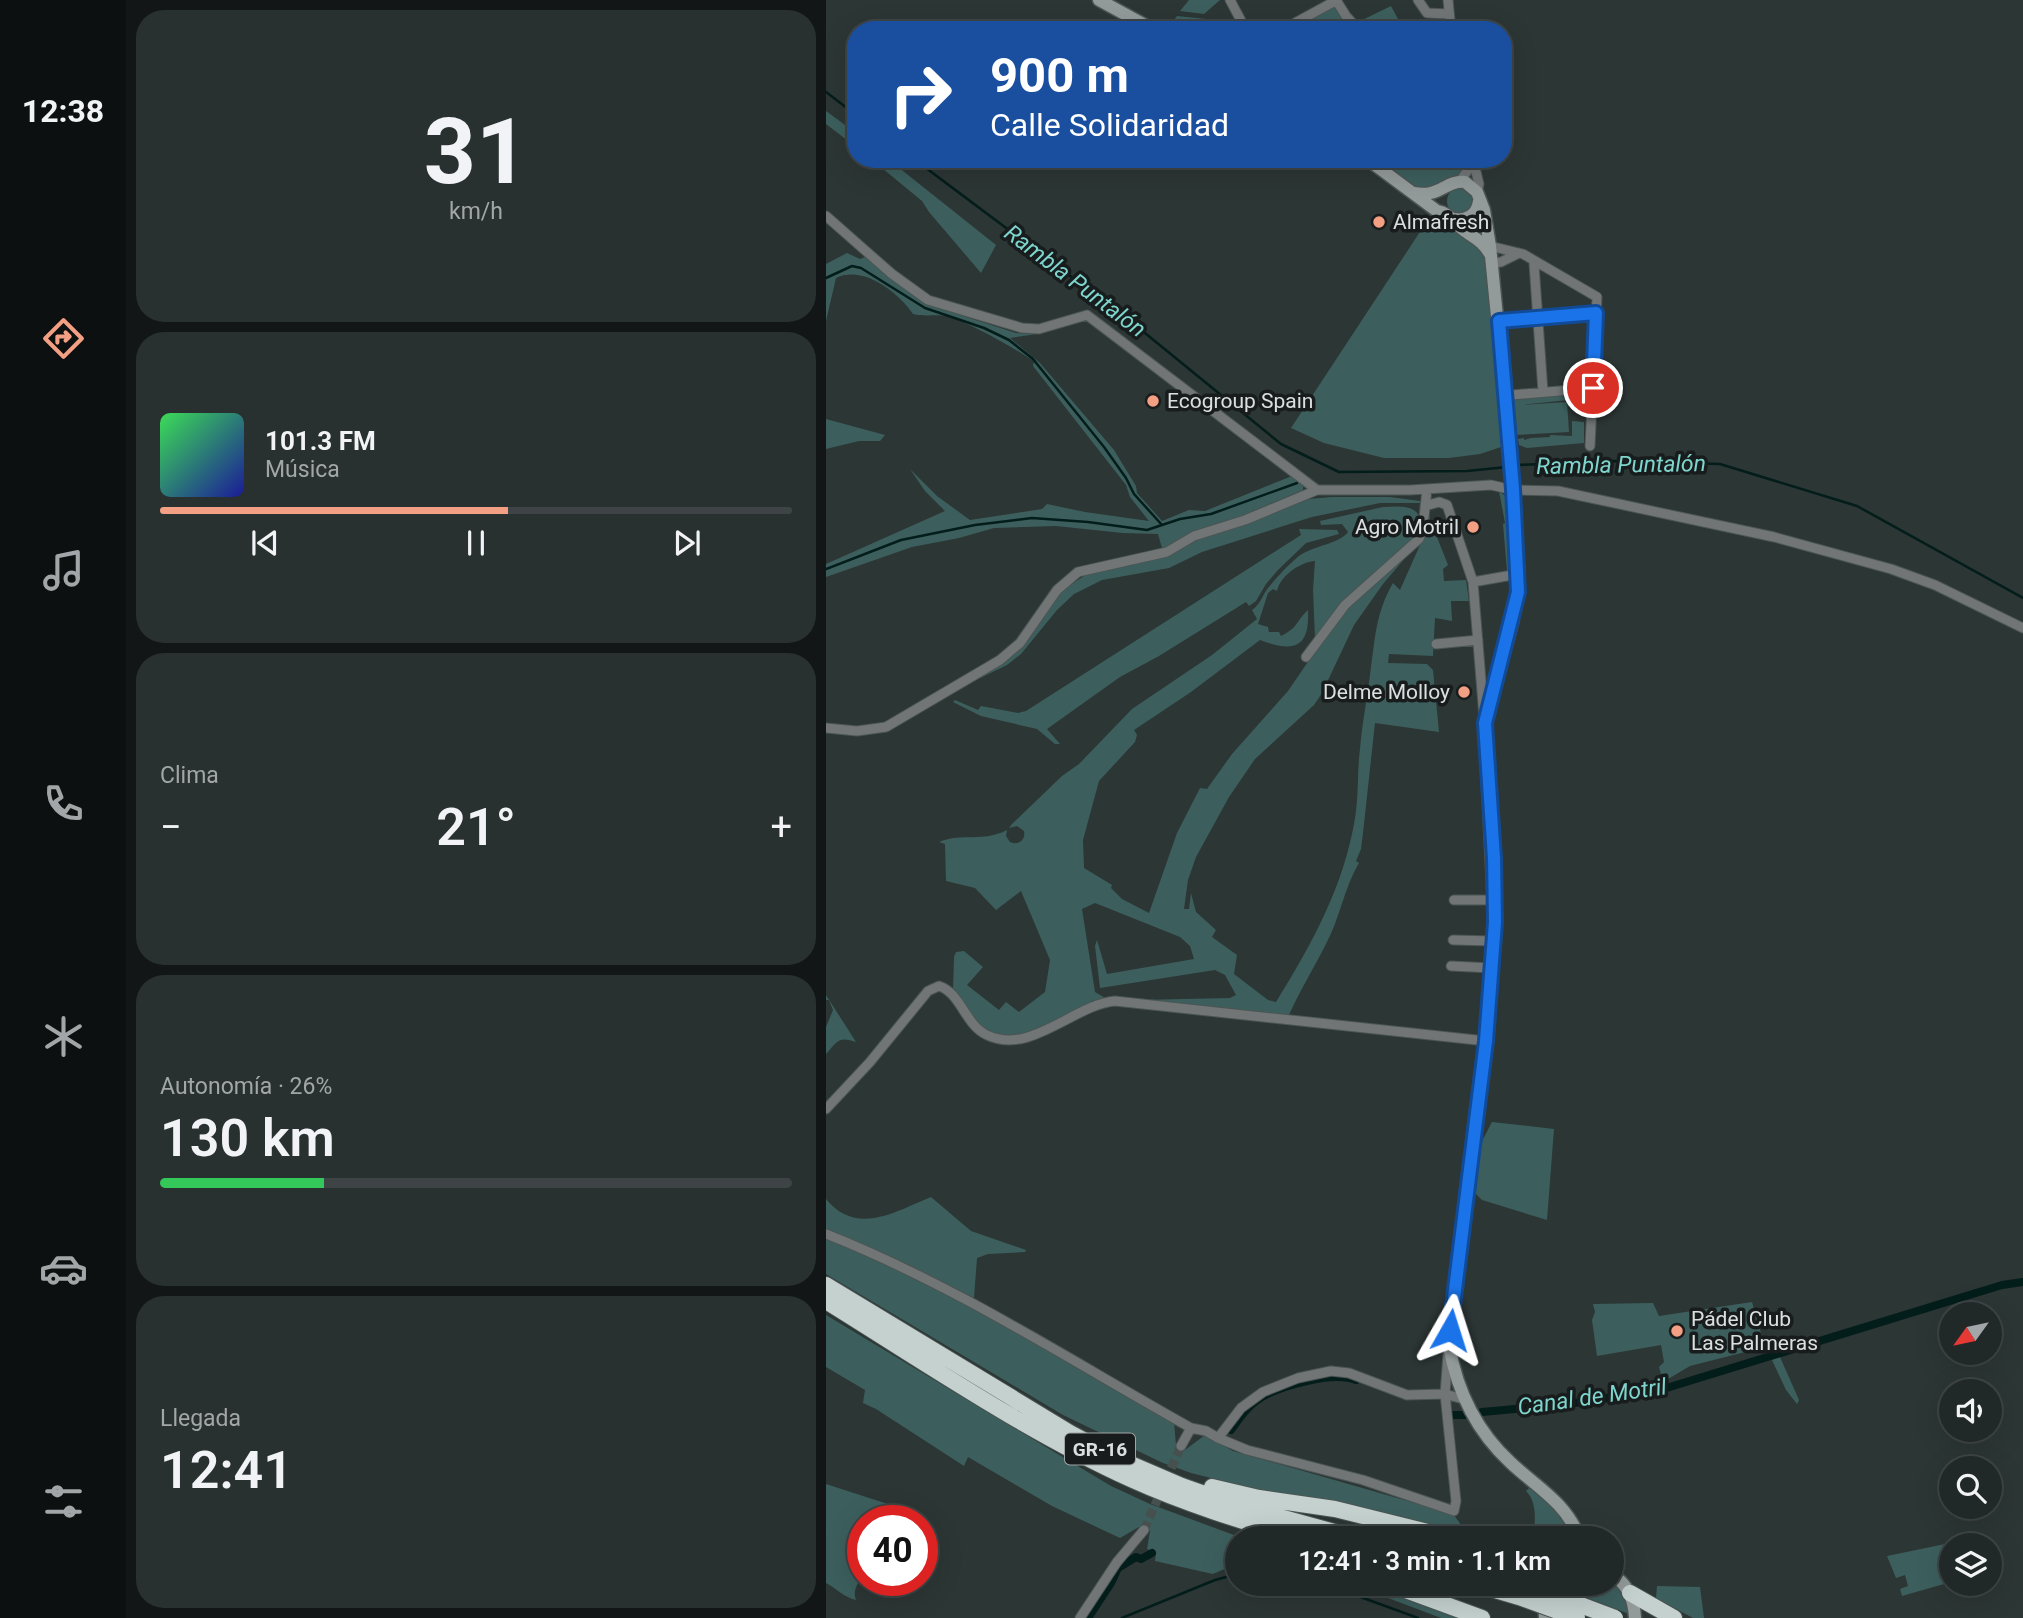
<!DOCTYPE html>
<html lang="es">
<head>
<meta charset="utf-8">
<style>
  :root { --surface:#212828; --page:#293030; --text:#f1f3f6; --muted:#a2a6a8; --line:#3e4445; --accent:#f39f83 }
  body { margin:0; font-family:Roboto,sans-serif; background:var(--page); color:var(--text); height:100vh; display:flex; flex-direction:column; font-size:26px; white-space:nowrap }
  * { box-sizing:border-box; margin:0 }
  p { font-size:23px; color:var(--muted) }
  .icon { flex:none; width:38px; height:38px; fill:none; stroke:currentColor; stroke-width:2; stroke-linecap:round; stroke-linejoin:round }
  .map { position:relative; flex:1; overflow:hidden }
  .drawer { display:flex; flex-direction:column; gap:10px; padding:10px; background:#121616; width:700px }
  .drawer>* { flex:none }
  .top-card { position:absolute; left:21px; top:21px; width:665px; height:147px; border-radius:28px; box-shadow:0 7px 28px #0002,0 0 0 2px var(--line); background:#1a4fa0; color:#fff; overflow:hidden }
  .needle { width:46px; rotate:237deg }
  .buttons { position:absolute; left:1113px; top:1302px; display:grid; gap:14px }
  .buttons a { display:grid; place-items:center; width:63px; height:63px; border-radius:50%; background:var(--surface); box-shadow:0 7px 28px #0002,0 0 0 2px var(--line); font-size:35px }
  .speed { position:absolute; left:21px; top:1505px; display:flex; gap:14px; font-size:35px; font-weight:700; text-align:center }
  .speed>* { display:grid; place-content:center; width:91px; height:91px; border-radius:50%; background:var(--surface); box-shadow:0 7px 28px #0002,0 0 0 2px var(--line); line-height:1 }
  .speed .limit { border:10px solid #d22; background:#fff; color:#111 }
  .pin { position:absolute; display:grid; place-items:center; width:60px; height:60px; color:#fff; margin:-30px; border:4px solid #fff; border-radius:50%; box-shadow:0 2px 7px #0007 }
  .me { position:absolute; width:77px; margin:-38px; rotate:6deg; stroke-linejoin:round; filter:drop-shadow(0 0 5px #0008) }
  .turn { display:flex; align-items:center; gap:24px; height:147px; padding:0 28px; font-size:32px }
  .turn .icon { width:91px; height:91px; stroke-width:2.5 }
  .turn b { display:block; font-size:49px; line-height:60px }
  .big { font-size:52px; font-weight:600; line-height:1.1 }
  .drawer .card { flex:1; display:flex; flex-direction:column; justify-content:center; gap:10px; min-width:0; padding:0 24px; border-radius:28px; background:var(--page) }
  .drawer .dial { align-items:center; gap:0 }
  .dial b { font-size:91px; line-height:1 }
  .song { display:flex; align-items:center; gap:21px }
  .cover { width:84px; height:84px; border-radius:10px; background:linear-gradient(135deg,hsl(130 70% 55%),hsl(240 70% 35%)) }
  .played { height:7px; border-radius:4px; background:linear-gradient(90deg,var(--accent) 55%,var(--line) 55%) }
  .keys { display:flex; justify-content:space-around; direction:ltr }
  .heat { display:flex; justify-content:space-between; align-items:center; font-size:38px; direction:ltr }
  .charge { height:10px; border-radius:5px; background:linear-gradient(90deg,#34c759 26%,var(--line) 0) }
  .trip { position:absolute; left:399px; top:1526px; width:399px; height:70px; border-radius:35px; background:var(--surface); box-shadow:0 7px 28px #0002,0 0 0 2px var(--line); font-weight:600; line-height:70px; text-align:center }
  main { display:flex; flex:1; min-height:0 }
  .tab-bar { display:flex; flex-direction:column; width:126px; justify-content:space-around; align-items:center; background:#0d1010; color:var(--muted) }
  .tab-bar .icon { width:49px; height:49px }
  .tab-bar .current { color:var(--accent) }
  .tab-bar b { font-size:32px; color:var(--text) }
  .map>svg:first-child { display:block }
  .green { fill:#3c5f5d }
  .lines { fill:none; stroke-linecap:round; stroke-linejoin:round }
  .stream { stroke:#031d1b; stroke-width:2.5 }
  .canal { stroke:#031d1b; stroke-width:8 }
  .street-tunnel { stroke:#46504e; stroke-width:9; stroke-dasharray:9 4.5; stroke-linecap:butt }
  .street-casing { stroke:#4b5554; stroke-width:11 }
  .secondary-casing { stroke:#4b5554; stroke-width:15 }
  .highway-casing { stroke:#4b5554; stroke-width:18 }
  .street { stroke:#717575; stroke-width:9 }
  .secondary { stroke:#939a9a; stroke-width:12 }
  .highway { stroke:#c4d1cf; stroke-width:16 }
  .highway-bridge-casing { stroke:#4b5554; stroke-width:18; stroke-linecap:butt }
  .highway-bridge { stroke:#c4d1cf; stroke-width:16 }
  .route-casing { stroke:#114b97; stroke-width:18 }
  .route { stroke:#1a73e8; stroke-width:12 }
  .poi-dot { fill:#f39f83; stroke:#181c1c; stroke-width:2.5 }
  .labels { text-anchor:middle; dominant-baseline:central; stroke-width:7; stroke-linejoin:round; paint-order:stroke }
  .shield { fill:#181c1c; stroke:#a0a5a4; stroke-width:2 }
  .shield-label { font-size:19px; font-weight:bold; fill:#dae0df }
  .poi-label { font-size:21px; fill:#dae0df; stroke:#181c1c; text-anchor:start }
  .water-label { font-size:23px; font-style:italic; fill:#7ed5ce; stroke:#181c1c }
</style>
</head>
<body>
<main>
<nav class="tab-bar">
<b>12:38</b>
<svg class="icon current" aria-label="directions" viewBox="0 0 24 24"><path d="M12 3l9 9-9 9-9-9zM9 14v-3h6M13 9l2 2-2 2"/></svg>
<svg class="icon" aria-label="music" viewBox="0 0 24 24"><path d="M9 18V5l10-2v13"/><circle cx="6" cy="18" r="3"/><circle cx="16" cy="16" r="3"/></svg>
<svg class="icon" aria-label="phone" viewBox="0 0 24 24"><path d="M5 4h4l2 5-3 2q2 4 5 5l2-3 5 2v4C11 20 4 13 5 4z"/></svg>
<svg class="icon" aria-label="climate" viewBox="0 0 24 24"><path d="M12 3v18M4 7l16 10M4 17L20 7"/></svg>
<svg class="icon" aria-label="car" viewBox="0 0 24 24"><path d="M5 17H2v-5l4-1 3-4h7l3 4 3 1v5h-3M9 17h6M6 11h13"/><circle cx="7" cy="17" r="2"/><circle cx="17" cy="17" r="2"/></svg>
<svg class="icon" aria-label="filters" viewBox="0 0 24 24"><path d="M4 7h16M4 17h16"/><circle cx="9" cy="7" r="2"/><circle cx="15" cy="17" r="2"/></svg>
</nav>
<section class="drawer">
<div class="card dial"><b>31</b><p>km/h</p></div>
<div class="card">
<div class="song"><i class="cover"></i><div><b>101.3 FM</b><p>Música</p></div></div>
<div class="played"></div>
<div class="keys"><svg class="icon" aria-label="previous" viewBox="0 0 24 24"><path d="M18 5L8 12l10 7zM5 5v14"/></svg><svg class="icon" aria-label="pause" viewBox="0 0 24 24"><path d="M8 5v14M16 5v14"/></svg><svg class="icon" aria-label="next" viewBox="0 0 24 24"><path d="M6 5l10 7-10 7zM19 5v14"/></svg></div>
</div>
<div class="card"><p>Clima</p>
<div class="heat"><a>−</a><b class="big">21°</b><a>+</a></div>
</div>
<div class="card"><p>Autonomía · 26%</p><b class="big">130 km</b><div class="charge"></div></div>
<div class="card"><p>Llegada</p><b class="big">12:41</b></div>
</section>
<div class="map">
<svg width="1197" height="1618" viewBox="0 0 1197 1618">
  <rect width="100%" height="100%" fill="#2c3635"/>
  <path class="green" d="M363,0H394L378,14L354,11Z
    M509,6L517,20L498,30H492L486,19Z
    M565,6L578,30H539L530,23Z
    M351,16L380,19L406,30H341Z
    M0,111L30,133V147L0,124Z
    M45,159H62L170,245L155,273L103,212L96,201Z
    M587,159H640C636,182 610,189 590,191L555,164L573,166Z
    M621 201a13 13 0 1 1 26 0a13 13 0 1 1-26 0Z
    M607,212L654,244L660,258L678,446L654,454L623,458H558L498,443L465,428Z
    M21,253L34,259L39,257L100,304L190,333L211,334L184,338L214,363L288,450L310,486L311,493L336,521L363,510L379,511L466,476L477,485V490L342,547L336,548L332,534L297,533L230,526L168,528L133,538L86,547L0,577V564L119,511L99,491L84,469L111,496L144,520L216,509L221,504L259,512L323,521L304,497L300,485L207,366L208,361C184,346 147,324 120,316C112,314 99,317 87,314C72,292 37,265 10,278L0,321V264Z
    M743,395V400L694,405L741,402L743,432L690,435L688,399Z
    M0,419L59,435L54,441H33L0,449Z
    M746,421L758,422V443L701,448L693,445L692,439L698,438V440L705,438L724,437V435L746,436Z
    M673,491L682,498L688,570L681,571L677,524L679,523Z
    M505,497H564L594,501L596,503H554L486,517L376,552L343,568L276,580L248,594L231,610L195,654L181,665L144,683L142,682L183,658L233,593L265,571L362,542L483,499Z
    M557,507C571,507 588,503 595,519L590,538L489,639L487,590L489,561C474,562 454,576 451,591L447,589L442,593L432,624L442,627L443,632H453L455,636C472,628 470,621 482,610C484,650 466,652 434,640L365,692L308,730L311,735L309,742L273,781L257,840L258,868L286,885L285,888L296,899L323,913L351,833L374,788L381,789L406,754L462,691L514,615L585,551L557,584L528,625L496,693L488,705L429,759L403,797L370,857L362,880L358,909H363L365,893L370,912L390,930L386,937L411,955L408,974L442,1000L450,1002C486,944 518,886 529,818C533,795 531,772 534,749C536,724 541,700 544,675C549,641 549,614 567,583L574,590L598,536L603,517L622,565L617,569L618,581L640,580L643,601H625L626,621L609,618L607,656L563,654L562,663L601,664L607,670L613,732L549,723L537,833L535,849L530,861L533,863C518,888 514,918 500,944C488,968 473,992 462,1017L313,1000L404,998L410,995L399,975L389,970L274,988L269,946L271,940L281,974L368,959L364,946L354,937L269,903L256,909L269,992L279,998L266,1001L241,1017L212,1028L191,1036L175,1035L157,1030L127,990L128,957L130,952L138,951L157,967L141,985L173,1010L180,1002L193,1012L219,992L224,960L195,891L170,910L149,888L120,881L119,844L113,842C137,832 156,843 181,830L180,836L184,842C192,846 200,840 198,831L191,826L183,828L186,824L236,776L253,764L306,709L386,655L431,619L426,610C434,605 436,596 442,588C451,577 462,565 473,556C489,545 513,544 522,532L516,524L495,525L494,521Z
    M473,529L511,530L513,534L480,543L452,570L440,584L430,601L423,606L420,602L333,656L294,677L221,729L234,744H229L211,729L155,716L127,702L129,700L152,710L155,706L192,713L200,711L475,535Z
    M0,995L30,1042C12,1036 12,1041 0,1054V1027L7,1010L3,1000H0Z
    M666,1122L728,1129L721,1220L656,1200L649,1193L655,1143Z
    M105,1197L145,1231L200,1250L199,1252L162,1254L151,1258L148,1298L77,1262L0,1229V1199C31,1237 70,1211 105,1197Z
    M3,1237L149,1308L303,1398L348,1422L350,1445L359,1450L379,1435L407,1451L627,1514L636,1526L658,1532L670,1538H644L543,1509L429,1489L365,1473L337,1463L237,1415L0,1274V1238Z
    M926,1302L939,1347L864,1366L837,1382L833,1367L838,1362L835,1345L771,1356L766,1320L769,1312L767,1304L827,1303L833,1316Z
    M0,1315L285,1486L324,1504L416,1538H411V1557H408L403,1567L387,1574L329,1561L330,1552L321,1549L324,1531L313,1527L294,1538L226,1506L142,1457L138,1466L50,1409L37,1403L39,1390L0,1367Z
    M954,1357L973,1400L971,1404L960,1390L946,1360Z
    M0,1484L71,1507L66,1521H37C37,1535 40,1561 36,1573C33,1584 26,1589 30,1600C18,1597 11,1589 0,1583Z
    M703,1488L729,1509L749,1538H707C709,1522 712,1503 700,1491Z
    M1124,1543L1125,1582L1076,1596L1074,1589L1082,1586L1079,1575L1070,1578L1061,1556Z
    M786,1583C795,1588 804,1603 803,1614L738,1589L744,1584Z
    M525,1584H543L635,1618H615Z
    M831,1586L874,1587L878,1618H867L830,1598Z"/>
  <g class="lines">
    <path class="stream" d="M0,92L30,115
      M88,159L303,320L455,444L513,472L641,471L681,467
      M0,278L26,266L35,268L99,308L158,328L183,340L207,359L278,447L300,478L308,494L336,525
      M691,465L787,461L894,464L1031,506L1197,598
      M0,569L75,540L149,525L206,518L262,522L321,530L354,519L385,514L471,483
      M499,1584L592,1618
      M296,1618L389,1580L411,1574"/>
    <path class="canal" d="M656,1412L742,1404L834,1390L1176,1285L1197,1282
      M626,1415H638
      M405,1430C412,1420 419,1409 430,1401C450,1386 507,1371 530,1380
      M262,1618L285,1583L292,1568L310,1557L315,1559L326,1553"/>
    <path class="street-tunnel" d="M318,1530L355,1446"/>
    <g class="street-casing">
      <path id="street" d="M404,0L420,30
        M510,0L520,16L533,30
        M592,0L601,13L623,14
        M622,0L625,30
        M456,30L511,0
        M559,159H575
        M647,159L653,184L651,192
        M634,181L642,170L645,159
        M0,216L66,274L102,300L196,328L213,329L261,315L491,490
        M664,246L697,254L771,297L764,446
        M666,263L675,262L693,253
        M708,264L717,392
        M673,321L770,313
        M685,395L745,390
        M599,506L613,502L621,505L647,582L658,717
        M647,582L692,574
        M610,644L652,640
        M480,657L519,605L593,539L597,527L601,489
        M0,728L31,731L60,727L174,660L194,643L231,590L252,572L341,552L368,536L419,520L491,490H584L665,485L687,490L732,491L948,537L1065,569L1109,585L1197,628
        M628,900H669
        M627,940L668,941
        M625,966L666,968
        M0,1109L44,1062L102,991L113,986C135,993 139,1025 161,1035C204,1056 249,1004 289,1001L660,1041
        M0,1234C129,1285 245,1361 365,1428L380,1431L392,1438L415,1408L437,1392L472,1378L505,1371L523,1373L581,1395L619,1394L637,1399
        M392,1438L421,1450L537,1480L628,1511L630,1501L619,1394L622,1354
        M355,1446L365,1428
        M254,1618L291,1562L318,1530"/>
    </g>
    <g class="secondary-casing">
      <path id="secondary" d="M273,0L328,30
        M541,159L611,211C622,213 625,219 634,227C645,237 656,239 664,254
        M588,193C614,198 619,180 639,182L651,192L658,210L664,246L684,448L692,567V592L686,623L659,723L669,923L660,1041L623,1345C631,1392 650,1431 685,1463C713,1489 738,1501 754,1538
        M628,219C641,221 651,215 653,201
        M786,1574C802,1585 808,1599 809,1618
        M719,1618C718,1604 722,1595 730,1584"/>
    </g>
    <g class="highway-casing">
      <path id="highway" d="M0,1285L244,1433L293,1459L356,1486L407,1504L530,1538
        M0,1301C100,1363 199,1431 307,1480C360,1504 416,1521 472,1538
        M386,1487L433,1498L509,1509L626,1538
        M563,1584L656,1618
        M649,1584L693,1597
        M804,1593L848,1618"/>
    </g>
    <use href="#street" class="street"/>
    <use href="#secondary" class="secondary"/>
    <use href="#highway" class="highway"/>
    <g class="highway-bridge-casing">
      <path id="highway-bridge" d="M699,1584L789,1618
        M693,1597L751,1618"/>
    </g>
    <use href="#highway-bridge" class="highway-bridge"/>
  </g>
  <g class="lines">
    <g class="route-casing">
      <path id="route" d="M624,1330L660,1041L669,922L668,858L659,723L692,592L687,489L673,321L770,313L767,388"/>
    </g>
    <use href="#route" class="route"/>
  </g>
  <g class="poi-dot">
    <circle cx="553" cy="222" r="7"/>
    <circle cx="327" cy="401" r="7"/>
    <circle cx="647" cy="527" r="7"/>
    <circle cx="638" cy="692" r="7"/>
    <circle cx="851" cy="1331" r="7"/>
  </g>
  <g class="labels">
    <rect class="shield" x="239" y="1433.5" width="70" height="31" rx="5"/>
    <g class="shield-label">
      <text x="274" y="1449">GR-16</text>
    </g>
    <g class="poi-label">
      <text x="567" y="222">Almafresh</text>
      <text x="341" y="401">Ecogroup Spain</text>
      <text x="633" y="527" text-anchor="end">Agro Motril</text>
      <text x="624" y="692" text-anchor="end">Delme Molloy</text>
      <text x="865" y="1319">Pádel Club<tspan x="865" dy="24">Las Palmeras</tspan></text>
    </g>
    <g class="water-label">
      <text transform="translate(249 281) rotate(37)">Rambla Puntalón</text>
      <text transform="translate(795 465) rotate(-1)">Rambla Puntalón</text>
      <text transform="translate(766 1397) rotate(-8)">Canal de Motril</text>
    </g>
  </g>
</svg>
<div class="buttons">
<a><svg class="needle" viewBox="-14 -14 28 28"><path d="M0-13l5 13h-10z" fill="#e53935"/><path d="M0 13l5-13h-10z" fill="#a2a6a8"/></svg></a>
<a><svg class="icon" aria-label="sound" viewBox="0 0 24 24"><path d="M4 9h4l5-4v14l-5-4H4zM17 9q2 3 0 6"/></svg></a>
<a><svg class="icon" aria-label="search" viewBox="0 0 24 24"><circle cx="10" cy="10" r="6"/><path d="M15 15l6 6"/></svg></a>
<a><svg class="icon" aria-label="layers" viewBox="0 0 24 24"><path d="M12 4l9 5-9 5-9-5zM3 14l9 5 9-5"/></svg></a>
</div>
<div class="speed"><div class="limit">40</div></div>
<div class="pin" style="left:767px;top:388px;background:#d93025"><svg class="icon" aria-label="arrive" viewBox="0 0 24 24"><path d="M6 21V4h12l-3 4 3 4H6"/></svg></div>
<svg class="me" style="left:624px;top:1330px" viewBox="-20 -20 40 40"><path d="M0-17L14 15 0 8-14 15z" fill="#1a73e8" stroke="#fff" stroke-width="4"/></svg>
<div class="trip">12:41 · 3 min · 1.1 km</div>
<div class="top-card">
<div class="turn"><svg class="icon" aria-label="right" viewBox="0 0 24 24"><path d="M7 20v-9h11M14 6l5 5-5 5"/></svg><div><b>900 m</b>Calle Solidaridad</div></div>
</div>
</div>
</main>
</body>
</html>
